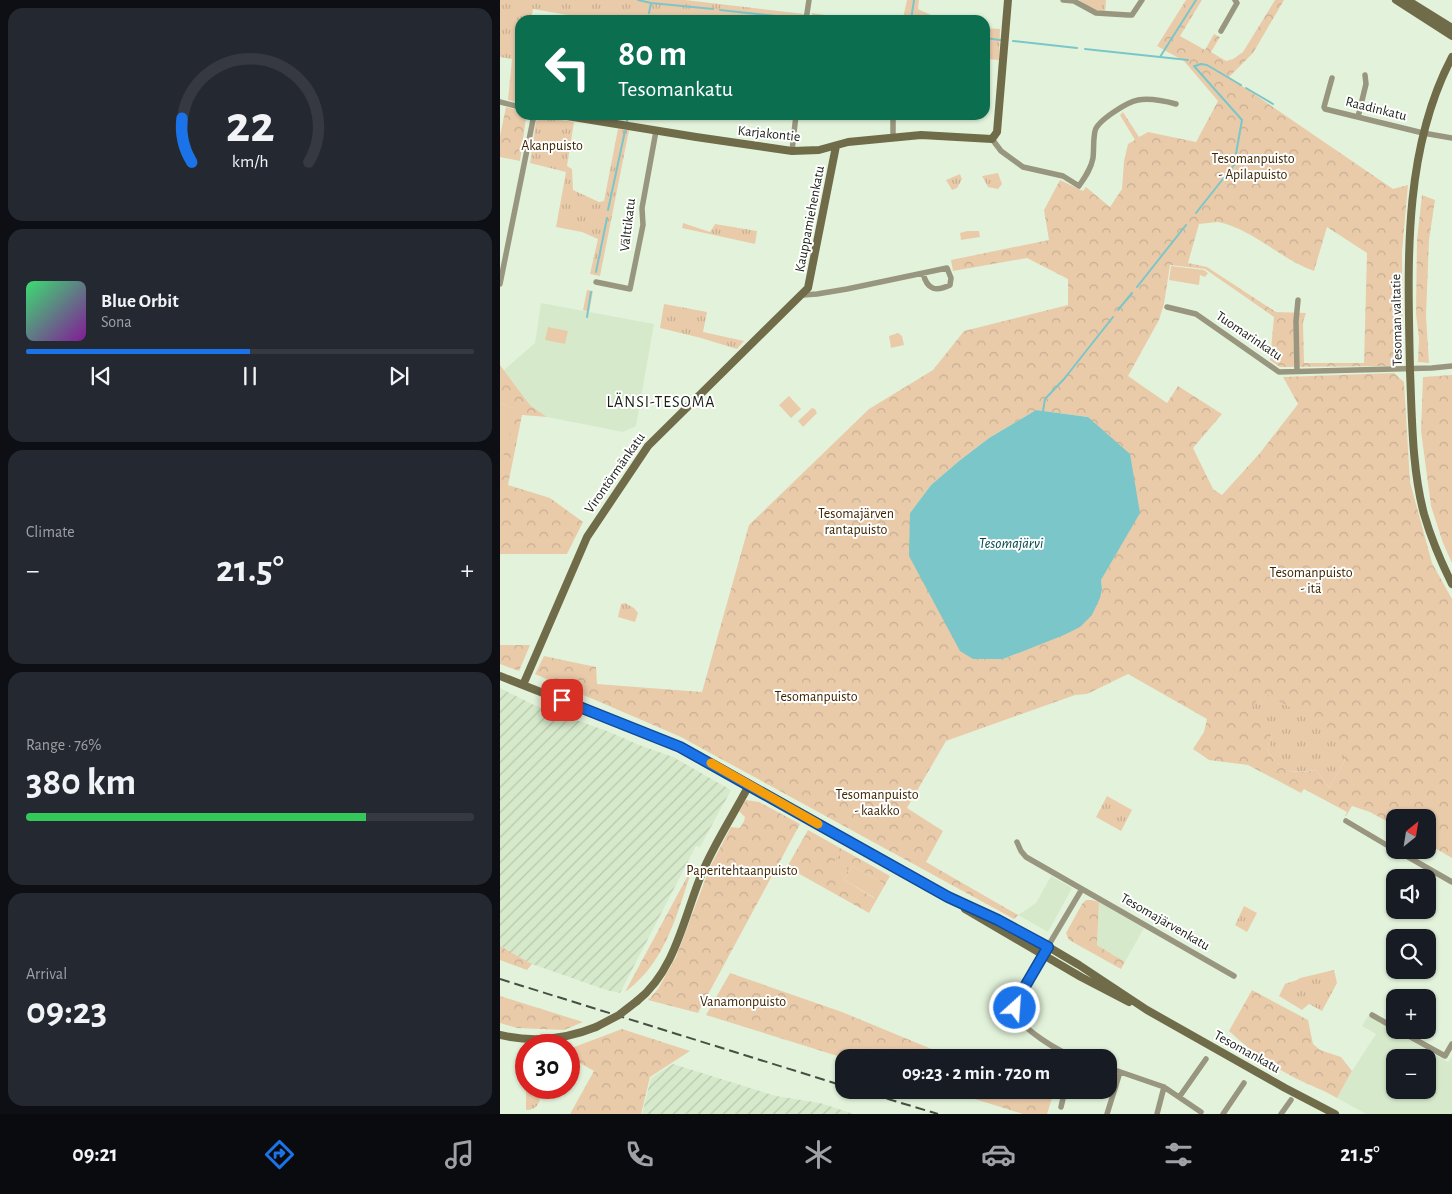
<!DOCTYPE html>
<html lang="en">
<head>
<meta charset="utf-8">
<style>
  :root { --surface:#171b24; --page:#242831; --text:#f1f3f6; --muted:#9ea1a6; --line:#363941; --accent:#1a73e8 }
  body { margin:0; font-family:"Alegreya Sans",sans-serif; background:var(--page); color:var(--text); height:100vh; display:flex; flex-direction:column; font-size:19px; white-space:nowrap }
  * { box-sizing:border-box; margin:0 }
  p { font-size:16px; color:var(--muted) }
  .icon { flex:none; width:28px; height:28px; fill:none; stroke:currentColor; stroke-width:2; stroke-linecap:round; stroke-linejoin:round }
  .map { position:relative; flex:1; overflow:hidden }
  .side { display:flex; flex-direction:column; gap:8px; padding:8px; background:#0d0f14; width:500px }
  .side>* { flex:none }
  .hud { position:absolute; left:15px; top:15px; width:475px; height:105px; border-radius:15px; box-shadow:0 1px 4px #0004; background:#0b6e4f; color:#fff; overflow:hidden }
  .needle { width:32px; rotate:30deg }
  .fabs { position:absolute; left:886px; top:809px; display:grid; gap:10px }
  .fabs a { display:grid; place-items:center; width:50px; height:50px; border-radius:10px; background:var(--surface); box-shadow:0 1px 4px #0004; font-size:25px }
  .speed { position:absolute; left:15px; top:1034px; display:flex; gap:10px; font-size:25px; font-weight:700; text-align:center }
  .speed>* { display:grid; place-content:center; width:65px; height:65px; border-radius:50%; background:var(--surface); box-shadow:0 1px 4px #0004; line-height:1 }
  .speed .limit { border:8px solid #d22; background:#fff; color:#111 }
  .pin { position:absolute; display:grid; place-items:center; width:42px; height:42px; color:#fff; margin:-21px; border-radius:10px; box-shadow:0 2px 8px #0006 }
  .me { position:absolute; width:55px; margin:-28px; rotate:26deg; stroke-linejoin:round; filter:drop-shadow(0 0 4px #0008) }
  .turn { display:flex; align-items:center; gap:18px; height:105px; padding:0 20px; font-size:22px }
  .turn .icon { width:65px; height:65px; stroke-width:2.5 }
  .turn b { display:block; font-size:35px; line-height:42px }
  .big { font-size:38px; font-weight:600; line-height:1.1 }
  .side .tile { flex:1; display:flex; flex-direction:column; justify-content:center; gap:8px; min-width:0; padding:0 18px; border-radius:15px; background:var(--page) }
  .side .dial { align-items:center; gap:0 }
  .dial svg { height:130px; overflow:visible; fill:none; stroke:var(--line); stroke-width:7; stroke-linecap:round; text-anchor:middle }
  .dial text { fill:var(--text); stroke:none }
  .song { display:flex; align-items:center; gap:15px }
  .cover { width:60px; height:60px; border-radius:8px; background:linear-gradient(135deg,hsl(140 70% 55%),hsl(290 70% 35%)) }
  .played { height:5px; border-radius:2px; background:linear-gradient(90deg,var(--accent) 50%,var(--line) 50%) }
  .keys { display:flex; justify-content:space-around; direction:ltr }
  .heat { display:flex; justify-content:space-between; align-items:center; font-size:28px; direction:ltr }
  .charge { height:8px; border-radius:4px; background:linear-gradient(90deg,#34c759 76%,var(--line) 0) }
  .trip { position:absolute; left:335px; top:1049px; width:282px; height:50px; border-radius:15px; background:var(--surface); box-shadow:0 1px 4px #0004; font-weight:600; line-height:50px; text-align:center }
  .dock { display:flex; height:80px; justify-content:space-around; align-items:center; background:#090b0e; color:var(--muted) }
  .dock .icon { width:35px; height:35px }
  .dock .current { color:var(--accent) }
  .dock b { font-size:22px; color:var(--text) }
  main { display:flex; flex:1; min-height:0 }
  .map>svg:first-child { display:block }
  .built { fill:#d6eacb; fill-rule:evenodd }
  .industrial { fill:url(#industrial-furrows) }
  .green { fill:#e9cbaa }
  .forest { fill:url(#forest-crowns); fill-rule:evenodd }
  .park { fill:url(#park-tufts) }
  .water { fill:#7bc6c8 }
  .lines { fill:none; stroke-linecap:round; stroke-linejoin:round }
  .stream { stroke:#7bc6c8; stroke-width:2 }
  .street { stroke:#98967f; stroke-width:5.5 }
  .secondary { stroke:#706c4a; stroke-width:8 }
  .rail { stroke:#474e43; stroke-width:2; stroke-dasharray:10 5; stroke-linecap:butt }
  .secondary-bridge { stroke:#706c4a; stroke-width:8 }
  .route-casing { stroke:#114b97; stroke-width:12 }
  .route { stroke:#1a73e8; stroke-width:9 }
  .slow { stroke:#f59e0b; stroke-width:9 }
  .labels { text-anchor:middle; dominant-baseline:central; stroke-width:4; stroke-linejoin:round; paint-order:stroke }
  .street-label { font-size:14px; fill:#1a1f17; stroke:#fff }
  .park-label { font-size:14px; fill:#3e2500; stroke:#fff }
  .water-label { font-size:15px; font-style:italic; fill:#004749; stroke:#fff }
  .quarter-label { font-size:16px; letter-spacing:1px; fill:#1a1f17; stroke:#fff }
</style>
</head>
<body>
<main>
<section class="side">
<div class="tile dial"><svg viewBox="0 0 100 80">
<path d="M14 69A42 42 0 1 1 86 69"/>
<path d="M14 69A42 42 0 0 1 8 42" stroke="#1a73e8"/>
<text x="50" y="56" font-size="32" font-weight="700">22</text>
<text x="50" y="72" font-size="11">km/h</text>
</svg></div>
<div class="tile">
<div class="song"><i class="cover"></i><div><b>Blue Orbit</b><p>Sona</p></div></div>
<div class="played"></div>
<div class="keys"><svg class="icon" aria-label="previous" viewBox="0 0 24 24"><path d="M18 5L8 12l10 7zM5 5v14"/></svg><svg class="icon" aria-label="pause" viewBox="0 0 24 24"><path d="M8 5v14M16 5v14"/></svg><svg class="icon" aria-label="next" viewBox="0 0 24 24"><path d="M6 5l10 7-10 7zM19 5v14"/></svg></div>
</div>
<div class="tile"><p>Climate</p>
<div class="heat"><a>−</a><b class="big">21.5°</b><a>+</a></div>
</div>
<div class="tile"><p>Range · 76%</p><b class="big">380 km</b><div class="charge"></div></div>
<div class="tile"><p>Arrival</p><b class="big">09:23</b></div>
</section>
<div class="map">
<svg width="952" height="1114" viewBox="0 0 952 1114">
  <defs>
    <pattern id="industrial-furrows" width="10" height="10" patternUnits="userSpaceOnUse" patternTransform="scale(1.25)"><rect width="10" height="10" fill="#d6eacb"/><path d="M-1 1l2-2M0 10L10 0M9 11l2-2" fill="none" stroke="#b7c8ae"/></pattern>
    <pattern id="forest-crowns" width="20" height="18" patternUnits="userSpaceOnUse" patternTransform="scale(1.25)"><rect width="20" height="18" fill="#e9cbaa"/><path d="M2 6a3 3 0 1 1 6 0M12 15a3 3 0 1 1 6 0" fill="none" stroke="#c7ae92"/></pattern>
    <pattern id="park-tufts" width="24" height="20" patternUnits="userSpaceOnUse" patternTransform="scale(1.25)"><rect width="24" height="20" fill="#e9cbaa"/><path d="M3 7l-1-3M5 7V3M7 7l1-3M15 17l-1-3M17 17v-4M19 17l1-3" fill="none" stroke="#c7ae92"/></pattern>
  </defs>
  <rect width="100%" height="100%" fill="#e3f3db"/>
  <path class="built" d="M41,303L154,324L136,426L123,432L47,417L30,405L4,370L35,343Z
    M551,876L572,888L548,932L518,915L536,903Z
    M599,902L644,928L625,962L597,945Z
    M868,1016L948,1062L952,1056V1114H866L837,1098L852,1071L876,1034L862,1026ZM895,1058H928V1090H895Z"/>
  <path class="industrial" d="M0,688L34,705L107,731L142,746L173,757L231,790L200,847L196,846L120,993L106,990L32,964L0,946Z
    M173,1064L276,1096L320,1103L354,1114H142L151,1078Z"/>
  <path class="green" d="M671,266L704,270L708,273L705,277L700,275L699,285L669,280Z
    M48,327L68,331L65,344L45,340Z
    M289,396L301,409L291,418L279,405Z
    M0,404L18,409L2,469L0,468Z
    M352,866L383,883L375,898L344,880Z"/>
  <path class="forest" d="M686,0H702L680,36L705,50L714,34L720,37L711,52L726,61L733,59L743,52L775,0H784L753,53L729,77L893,189L908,185L902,252L903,362L894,366L780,367L770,360L774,317L705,269L670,265L664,304L659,320L628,376L667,403L678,386L722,414L693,448L713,489L722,495L760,453L798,404L783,377L894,373L904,382L910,482L932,563L952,599V858L928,844V818H895V826L870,812L852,806L846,816H845L847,812L804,789L801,793L748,765L709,760L693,749L704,732L707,719L628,674L587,694L575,695L446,741L407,808L443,831L426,862L518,915L514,919L181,737L35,674L44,656L96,667L97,684L202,692L249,525L369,409L433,370L464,331L568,305V279L527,258L453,271L451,260L549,240L544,210L560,180L583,191L586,187L610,207L622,189L624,161L628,144L635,140L620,115L623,112L639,137L648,132L696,142L718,101L684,61L657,46ZM718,222C753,229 780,259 814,271L827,227L867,253L864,363H804L803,322L806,313L776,312L707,267L688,263L699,224ZM536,410L588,417L612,558L601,580L602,589L527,649L503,659L410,513L431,485L459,461L489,438ZM772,733L845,760L829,788L816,770C789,775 785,772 768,752Z
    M6,107L20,111V115H24L26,118L20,161L0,157V136Z
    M922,195L935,200L929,240L926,316L929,363L918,362L919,338L916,314L917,240Z
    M0,365L30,405L47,417L22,415L8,485L50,498L83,522L67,554H0V468L17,409L0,404Z
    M952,375V563L943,543L931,506L921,431L923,377Z
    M0,645H30L19,671L0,664Z
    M246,800L259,802L300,824L198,1013L148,1000L158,989L176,957L210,867L231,827L240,828L244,821L245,817L239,811Z
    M308,830L390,876L369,913L287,867ZM352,866L383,883L374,898L344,880Z
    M193,866C178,911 166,963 125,992Z
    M586,900H592L599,902L597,945L625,962L621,969L569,940L566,933L582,904Z
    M0,946L32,964L27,970L0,960Z
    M230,973L342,1012L451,1057L344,1058L206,1015Z
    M752,990L808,1020L813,1044L820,1050L841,1057L852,1071L837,1098C824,1090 809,1085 795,1078C771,1065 749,1050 729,1031Z
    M0,996L83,1022L64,1030L17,1028L0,1023Z
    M122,1029L190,1051L150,1077L141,1114H70L94,1071L69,1057V1049Z
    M446,1090H548L554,1092L547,1114H523Z"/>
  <path class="park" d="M0,0H185L304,14L303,20H96L33,9L31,20H20V103L8,100L12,59L0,57Z
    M407,0H419L418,9L442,20H401L403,18Z
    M579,0H606L605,11L594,10Z
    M312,13L359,20H312Z
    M485,28L500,29L499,60L485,59Z
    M42,117L74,122L67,166L72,169L73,190L99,202L104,201L118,129L129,130L100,276L90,274L98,239L82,232L56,227L66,172L30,163L36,121Z
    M498,173L502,184L498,189L488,187L482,176Z
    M460,174L462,179L457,188L452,190L446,180Z
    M183,223L210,232L215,224L257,231L255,244L182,228Z
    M467,231H479L480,237L461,240L460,233Z
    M87,290L93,291L89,312L83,310Z
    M164,304L207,312L203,332L244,341L237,349L201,338L160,328Z
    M398,333L402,336L404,345L391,348L389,336Z
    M312,408L315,409L317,413L303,427L298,421Z
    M125,603L134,608L138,613L135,622L118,617L121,604Z
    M762,692L836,732L845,760L829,788L816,770C789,774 785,773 768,752L772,733L749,712Z
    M607,796L632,810L621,831L596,817Z
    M338,855L352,863L344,877L330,869Z
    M744,906L757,913L747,932L735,925Z
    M834,970L837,983L822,1011L809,1004L802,1010L779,996L785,984L797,980L800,978Z
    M37,1089L40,1090C41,1100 39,1110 26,1110V1091Z"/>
  <path class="water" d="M536,410L588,417L630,454L640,513L601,580L602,589L600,598L592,615L580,627L564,635L503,659H473L460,651L409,556L410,513L431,485L459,461L489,438Z"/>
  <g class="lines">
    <path class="stream" d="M138,0L151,3L213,9
      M220,10L302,19
      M149,13L151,3
      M311,20H313
      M411,20L414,0
      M485,38L500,40
      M513,41L577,48
      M585,49L688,60
      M660,57L696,0
      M694,66L742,120L734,165L696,213
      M695,66L701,64L707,65L741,85
      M746,88L773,104
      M127,121L128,115
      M108,210L125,131
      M96,272L107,218
      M637,287L686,225
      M618,310L632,293
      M87,317L91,292
      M543,411L545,399L564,379L613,317"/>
    <path class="street" d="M563,0L574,1L596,13L628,15H632L642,0
      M306,20L309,0
      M721,31L737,3L735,0
      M832,78L824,107L825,109L923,133L952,138
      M0,102L20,107
      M393,115V137
      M858,117L866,84L865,75
      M492,139L501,151L523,167L563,176L579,186C585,177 591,169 593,158C594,150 593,140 595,131C597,121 627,102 638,100C649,98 665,101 676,104
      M292,151L296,115
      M96,282L130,289L143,225L142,208L156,131
      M0,284L34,115
      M303,295L317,294L347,289L447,268L451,278L450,285C436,292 427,290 423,273
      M667,307L696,314L779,372L932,368L952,366
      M797,371L796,321L798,300
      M846,821L895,850
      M517,842L521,851L526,857L734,976
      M896,850L952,882
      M872,1015L895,1028
      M898,1030L945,1056L952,1044
      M577,1058C560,1052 519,1029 515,1010C514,1004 517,1000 519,995L582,889
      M609,1068L664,1087L701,1112
      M680,1096L706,1059
      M561,1107L565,1090
      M607,1114L620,1072
      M657,1114L664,1087
      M723,1114L744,1083
      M781,1114L791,1100"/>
    <path class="secondary" d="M896,0L952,36
      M907,0L952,28
      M952,57C902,152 908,266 910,371C912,418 912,469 924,514C931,538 941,562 952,584
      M61,115L196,137L292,151L319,150L348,142L421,135L492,139L497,132L508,0
      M0,676L180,747L448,897L530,936L579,965L647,1010L785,1088L835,1114
      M23,685L87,537L148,446L308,288L336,146
      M465,909L581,977L629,1002
      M137,1001C176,970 184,916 202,873C215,842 234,814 249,785
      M0,1035C34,1043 64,1040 96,1027"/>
    <path class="rail" d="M0,979L344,1086
      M358,1090L438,1114"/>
    <path class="secondary-bridge" d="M96,1027L119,1015L137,1001"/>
  </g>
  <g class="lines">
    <g class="route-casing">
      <path id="route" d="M62,700L180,747L448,897L498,920L548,947L520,995L515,1008"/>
    </g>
    <use href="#route" class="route"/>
    <path class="slow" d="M211,763L318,824"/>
  </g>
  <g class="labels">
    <g class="street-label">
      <text transform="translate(876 109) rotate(14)">Raadinkatu</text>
      <text transform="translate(269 134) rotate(6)">Karjakontie</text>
      <text transform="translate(310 219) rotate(-79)">Kauppamiehenkatu</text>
      <text transform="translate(128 225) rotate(-83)">Välttikatu</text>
      <text transform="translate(897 320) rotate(-91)">Tesoman valtatie</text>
      <text transform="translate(749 336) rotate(34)">Tuomarinkatu</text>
      <text transform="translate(115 473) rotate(-55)">Virontörmänkatu</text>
      <text transform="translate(665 922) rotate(30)">Tesomajärvenkatu</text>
      <text transform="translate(747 1052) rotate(29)">Tesomankatu</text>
    </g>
    <g class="park-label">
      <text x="52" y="146">Akanpuisto</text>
      <text x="753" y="159">Tesomanpuisto<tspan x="753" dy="16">- Apilapuisto</tspan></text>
      <text x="356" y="514">Tesomajärven<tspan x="356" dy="16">rantapuisto</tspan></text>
      <text x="811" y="573">Tesomanpuisto<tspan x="811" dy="16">- itä</tspan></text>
      <text x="316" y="697">Tesomanpuisto</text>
      <text x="377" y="795">Tesomanpuisto<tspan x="377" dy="16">- kaakko</tspan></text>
      <text x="242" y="871">Paperitehtaanpuisto</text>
      <text x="243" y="1002">Vanamonpuisto</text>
    </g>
    <g class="water-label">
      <text x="511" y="543">Tesomajärvi</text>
    </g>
    <g class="quarter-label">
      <text x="161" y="402">LÄNSI-TESOMA</text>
    </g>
  </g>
</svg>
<div class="fabs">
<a><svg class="needle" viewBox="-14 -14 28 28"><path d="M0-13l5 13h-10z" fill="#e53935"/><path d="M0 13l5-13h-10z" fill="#9ea1a6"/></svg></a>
<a><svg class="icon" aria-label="sound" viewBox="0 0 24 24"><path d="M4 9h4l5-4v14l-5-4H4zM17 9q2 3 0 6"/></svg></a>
<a><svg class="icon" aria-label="search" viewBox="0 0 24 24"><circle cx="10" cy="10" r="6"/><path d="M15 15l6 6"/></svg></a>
<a>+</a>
<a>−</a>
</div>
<div class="speed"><div class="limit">30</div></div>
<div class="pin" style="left:62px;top:700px;background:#d93025"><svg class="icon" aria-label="arrive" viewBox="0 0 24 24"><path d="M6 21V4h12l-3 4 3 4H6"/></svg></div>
<svg class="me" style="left:515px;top:1008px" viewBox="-20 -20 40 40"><circle r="17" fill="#1a73e8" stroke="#fff" stroke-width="3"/><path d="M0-11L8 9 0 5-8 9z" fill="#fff"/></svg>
<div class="trip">09:23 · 2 min · 720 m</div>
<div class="hud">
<div class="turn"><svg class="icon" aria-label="left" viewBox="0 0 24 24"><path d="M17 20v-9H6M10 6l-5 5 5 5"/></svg><div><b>80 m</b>Tesomankatu</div></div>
</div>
</div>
</main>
<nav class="dock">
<b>09:21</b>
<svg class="icon current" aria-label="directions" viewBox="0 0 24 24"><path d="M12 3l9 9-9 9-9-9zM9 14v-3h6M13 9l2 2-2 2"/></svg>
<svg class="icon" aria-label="music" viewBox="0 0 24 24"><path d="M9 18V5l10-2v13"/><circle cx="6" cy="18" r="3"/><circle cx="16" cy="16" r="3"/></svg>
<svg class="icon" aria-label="phone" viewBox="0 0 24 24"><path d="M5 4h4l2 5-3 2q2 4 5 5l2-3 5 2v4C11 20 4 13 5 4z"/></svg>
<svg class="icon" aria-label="climate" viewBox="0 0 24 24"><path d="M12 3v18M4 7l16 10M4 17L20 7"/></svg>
<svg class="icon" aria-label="car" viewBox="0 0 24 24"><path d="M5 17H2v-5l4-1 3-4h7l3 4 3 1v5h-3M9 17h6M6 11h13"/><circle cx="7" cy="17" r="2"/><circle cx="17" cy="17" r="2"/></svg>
<svg class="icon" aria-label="filters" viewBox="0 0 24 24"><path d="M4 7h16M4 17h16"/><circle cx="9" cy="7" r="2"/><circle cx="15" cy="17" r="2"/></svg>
<b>21.5°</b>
</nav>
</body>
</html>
